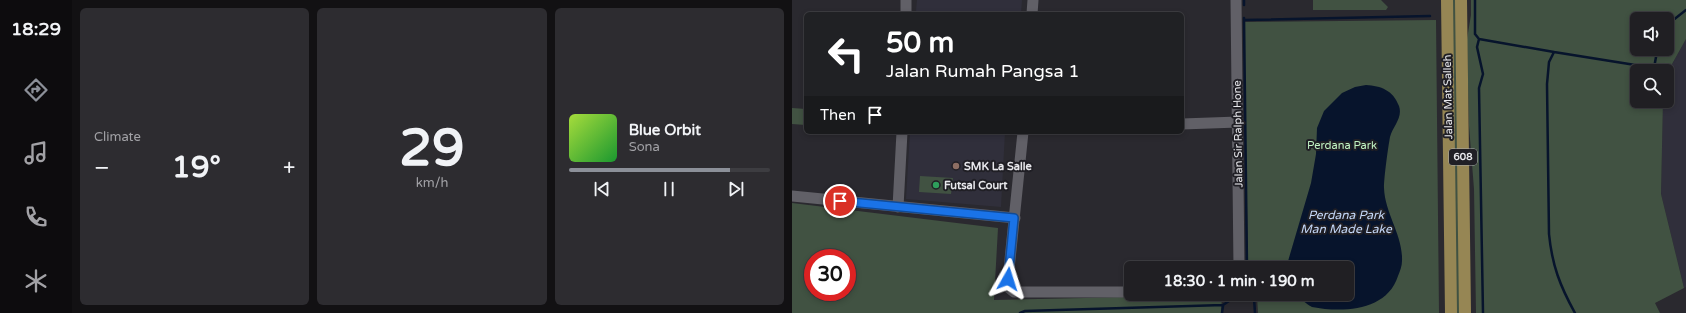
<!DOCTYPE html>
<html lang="en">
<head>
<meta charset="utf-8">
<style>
  :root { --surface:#201f23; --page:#2d2c30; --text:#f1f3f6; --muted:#a2a2a6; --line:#3d3d41; --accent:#8c9099 }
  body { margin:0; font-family:"Varela Round",sans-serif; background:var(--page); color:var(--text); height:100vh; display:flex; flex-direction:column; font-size:15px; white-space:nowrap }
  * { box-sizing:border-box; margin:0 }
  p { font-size:13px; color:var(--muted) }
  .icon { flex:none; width:22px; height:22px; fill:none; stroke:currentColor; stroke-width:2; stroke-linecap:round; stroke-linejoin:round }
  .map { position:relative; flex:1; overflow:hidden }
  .side { display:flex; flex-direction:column; gap:8px; padding:8px; background:#121113; width:720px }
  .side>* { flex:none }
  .hud { position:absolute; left:12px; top:12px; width:380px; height:122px; border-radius:6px; box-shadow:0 2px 6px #0003,0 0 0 1px var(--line); background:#202124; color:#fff; overflow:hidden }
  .buttons { position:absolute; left:838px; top:12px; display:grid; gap:8px }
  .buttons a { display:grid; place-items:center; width:44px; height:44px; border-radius:6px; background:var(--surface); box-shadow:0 2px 6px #0003,0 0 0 1px var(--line); font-size:20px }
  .speed { position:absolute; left:12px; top:249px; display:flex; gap:8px; font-size:20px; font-weight:700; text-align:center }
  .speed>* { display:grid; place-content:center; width:52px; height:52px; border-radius:50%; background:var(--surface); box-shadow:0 2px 6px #0003,0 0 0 1px var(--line); line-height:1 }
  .speed .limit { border:6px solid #d22; background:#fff; color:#111 }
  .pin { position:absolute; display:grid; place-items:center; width:34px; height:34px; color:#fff; margin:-17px; border:2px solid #fff; border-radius:50%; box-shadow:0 1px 4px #0007 }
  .me { position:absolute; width:44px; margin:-22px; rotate:6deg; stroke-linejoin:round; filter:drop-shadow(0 0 3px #0008) }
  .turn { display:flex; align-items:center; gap:14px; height:84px; padding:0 16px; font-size:18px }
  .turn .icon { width:52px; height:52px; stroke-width:2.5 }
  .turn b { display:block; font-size:28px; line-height:34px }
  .then { display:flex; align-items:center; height:38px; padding:0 16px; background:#0003; gap:8px; font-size:15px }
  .big { font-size:30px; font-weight:700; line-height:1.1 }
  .side .tile { flex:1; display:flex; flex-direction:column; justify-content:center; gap:6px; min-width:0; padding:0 14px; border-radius:6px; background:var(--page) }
  .side .dial { align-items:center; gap:0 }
  .dial b { font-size:52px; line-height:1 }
  .song { display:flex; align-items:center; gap:12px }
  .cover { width:48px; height:48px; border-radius:6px; background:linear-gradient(135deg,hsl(80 70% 55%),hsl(130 70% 35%)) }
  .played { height:4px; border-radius:2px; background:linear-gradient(90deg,var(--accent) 80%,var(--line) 80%) }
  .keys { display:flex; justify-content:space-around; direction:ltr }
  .heat { display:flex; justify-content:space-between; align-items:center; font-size:22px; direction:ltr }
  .side .tiles { flex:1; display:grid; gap:8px; grid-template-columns:repeat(3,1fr) }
  .trip { position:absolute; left:332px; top:261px; width:230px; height:40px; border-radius:6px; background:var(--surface); box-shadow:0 2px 6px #0003,0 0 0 1px var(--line); font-weight:700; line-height:40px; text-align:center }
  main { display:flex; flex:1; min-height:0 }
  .tabs { display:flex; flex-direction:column; width:72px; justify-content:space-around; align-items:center; background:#0d0c0e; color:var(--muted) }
  .tabs .icon { width:28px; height:28px }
  .tabs .current { color:var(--accent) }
  .tabs b { font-size:18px; color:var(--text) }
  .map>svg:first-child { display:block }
  .built { fill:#302f3b }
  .green { fill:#415242; fill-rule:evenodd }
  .water { fill:#07142c }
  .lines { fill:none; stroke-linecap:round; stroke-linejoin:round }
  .stream { stroke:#07142c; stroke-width:2.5 }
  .minor { stroke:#616067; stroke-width:11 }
  .major { stroke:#968654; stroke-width:12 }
  .route-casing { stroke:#114b97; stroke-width:10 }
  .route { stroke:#1a73e8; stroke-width:7 }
  .education-dot { fill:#8d6e63; stroke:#201f25; stroke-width:1.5 }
  .leisure-dot { fill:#2e9e5b; stroke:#201f25; stroke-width:1.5 }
  .labels { text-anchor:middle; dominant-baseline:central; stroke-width:4; stroke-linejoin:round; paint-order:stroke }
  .shield { fill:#201f25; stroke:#acacb0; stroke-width:1 }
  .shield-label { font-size:10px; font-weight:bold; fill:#e8e8ec }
  .street-label { font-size:11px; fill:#e8e8ec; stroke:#201f25 }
  .park-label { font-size:11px; fill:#c1f3c3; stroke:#201f25 }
  .poi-label { font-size:11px; font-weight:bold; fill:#e8e8ec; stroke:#201f25; text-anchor:start }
  .water-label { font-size:12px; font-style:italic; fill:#c5d8f8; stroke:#201f25 }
</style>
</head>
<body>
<main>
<nav class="tabs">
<b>18:29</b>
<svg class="icon current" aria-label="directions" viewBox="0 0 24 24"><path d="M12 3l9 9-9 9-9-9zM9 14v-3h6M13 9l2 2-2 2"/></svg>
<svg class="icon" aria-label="music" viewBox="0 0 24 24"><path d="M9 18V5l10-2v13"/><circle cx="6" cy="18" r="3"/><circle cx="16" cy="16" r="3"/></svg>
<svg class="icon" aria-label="phone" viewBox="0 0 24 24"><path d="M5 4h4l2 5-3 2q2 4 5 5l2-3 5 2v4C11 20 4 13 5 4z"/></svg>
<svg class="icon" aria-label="climate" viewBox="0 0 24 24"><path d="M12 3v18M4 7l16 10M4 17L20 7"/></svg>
</nav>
<section class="side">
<div class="tiles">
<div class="tile"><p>Climate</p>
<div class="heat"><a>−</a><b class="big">19°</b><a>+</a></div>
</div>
<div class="tile dial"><b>29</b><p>km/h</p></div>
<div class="tile">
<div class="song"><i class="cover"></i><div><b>Blue Orbit</b><p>Sona</p></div></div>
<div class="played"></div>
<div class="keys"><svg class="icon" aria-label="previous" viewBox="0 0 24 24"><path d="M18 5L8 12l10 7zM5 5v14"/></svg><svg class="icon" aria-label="pause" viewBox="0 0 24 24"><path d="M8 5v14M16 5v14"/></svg><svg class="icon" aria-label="next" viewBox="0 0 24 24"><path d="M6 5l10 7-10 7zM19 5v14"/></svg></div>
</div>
</div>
</section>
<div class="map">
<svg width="894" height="313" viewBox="0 0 894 313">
  <rect width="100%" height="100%" fill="#2a292f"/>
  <path class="built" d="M125,0H230L229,14H170L124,11Z
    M894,39V287L892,288L869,194L871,101H875V73Z
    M118,132H213L209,207L114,199Z"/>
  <path class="green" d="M521,0H589L596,7L594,10H521Z
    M659,0H664L668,313H663Z
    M679,0H894V39L875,73V71H845V101H871L869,194L892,288L863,303L868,313H684L682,189L677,126L675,39L679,15ZM845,19H875V49H845Z
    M644,20L647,313H466L465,296H460V294H555V268H456L452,22Z
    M0,108L14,109V125L0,124Z
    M128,176L161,178L159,194L127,192Z
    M0,203L206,228L202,300L430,295L429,313H0ZM21,258H55V292H21Z"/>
  <path class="water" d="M574,85C589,86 601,90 607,106C611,118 601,126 598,137C596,148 592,177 592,188C593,214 611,235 610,261C610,266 608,271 606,276C595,311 551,313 520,307C514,304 508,298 503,294H555V268H494L519,183L524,154L525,128L532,111L550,93L563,87Z"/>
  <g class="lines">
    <path class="stream" d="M452,0V5
      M683,0V34L687,39L762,52
      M452,18L455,268
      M452,20L638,16
      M875,33L880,21L894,10
      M687,39L685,47L691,74L687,88L691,313
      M228,313L233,311L431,305L440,299L462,298L463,313
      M430,313L431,306
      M783,313C768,286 760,265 757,234L755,84L757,62L762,52L862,68L864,57L868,49"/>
    <path class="minor" d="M444,0L447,268
      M114,14V0
      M240,14L241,0
      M390,124L446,122
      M231,132L216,279L217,288L222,292H339
      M0,196L223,218
      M106,207L110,132"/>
    <path class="major" d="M655,0L659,313
      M669,0L673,313"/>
  </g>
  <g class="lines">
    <g class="route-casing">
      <path id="route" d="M48,201L222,218L216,279"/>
    </g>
    <use href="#route" class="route"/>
  </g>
  <circle class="education-dot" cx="164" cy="166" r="4"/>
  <circle class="leisure-dot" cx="144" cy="185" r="4"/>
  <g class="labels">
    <rect class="shield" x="657" y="149" width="28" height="16" rx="3"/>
    <g class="shield-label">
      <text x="671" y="157">608</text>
    </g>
    <g class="street-label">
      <text transform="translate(656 97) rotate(-91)">Jalan Mat Salleh</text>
      <text transform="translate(446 134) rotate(-91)">Jalan Sir Ralph Hone</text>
    </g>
    <g class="park-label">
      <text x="550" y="145">Perdana Park</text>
    </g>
    <g class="poi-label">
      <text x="172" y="166">SMK La Salle</text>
      <text x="152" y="185">Futsal Court</text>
    </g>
    <g class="water-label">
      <text x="554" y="215">Perdana Park<tspan x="554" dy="14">Man Made Lake</tspan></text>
    </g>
  </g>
</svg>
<div class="buttons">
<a><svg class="icon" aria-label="sound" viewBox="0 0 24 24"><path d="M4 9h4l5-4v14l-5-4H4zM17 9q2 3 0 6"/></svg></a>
<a><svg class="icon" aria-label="search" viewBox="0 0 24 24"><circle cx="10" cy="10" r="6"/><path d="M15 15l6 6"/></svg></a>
</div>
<div class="speed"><div class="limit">30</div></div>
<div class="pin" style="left:48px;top:201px;background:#d93025"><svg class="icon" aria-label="arrive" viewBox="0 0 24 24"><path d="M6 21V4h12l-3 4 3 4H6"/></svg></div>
<svg class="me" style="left:216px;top:279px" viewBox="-20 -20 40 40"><path d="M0-17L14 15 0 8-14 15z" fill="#1a73e8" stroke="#fff" stroke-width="4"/></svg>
<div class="trip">18:30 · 1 min · 190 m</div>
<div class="hud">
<div class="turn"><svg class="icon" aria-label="left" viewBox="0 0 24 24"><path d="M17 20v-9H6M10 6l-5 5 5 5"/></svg><div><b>50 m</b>Jalan Rumah Pangsa 1</div></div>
<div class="then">Then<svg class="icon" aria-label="arrive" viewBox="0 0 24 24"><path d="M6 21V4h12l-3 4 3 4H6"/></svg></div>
</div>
</div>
</main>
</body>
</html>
